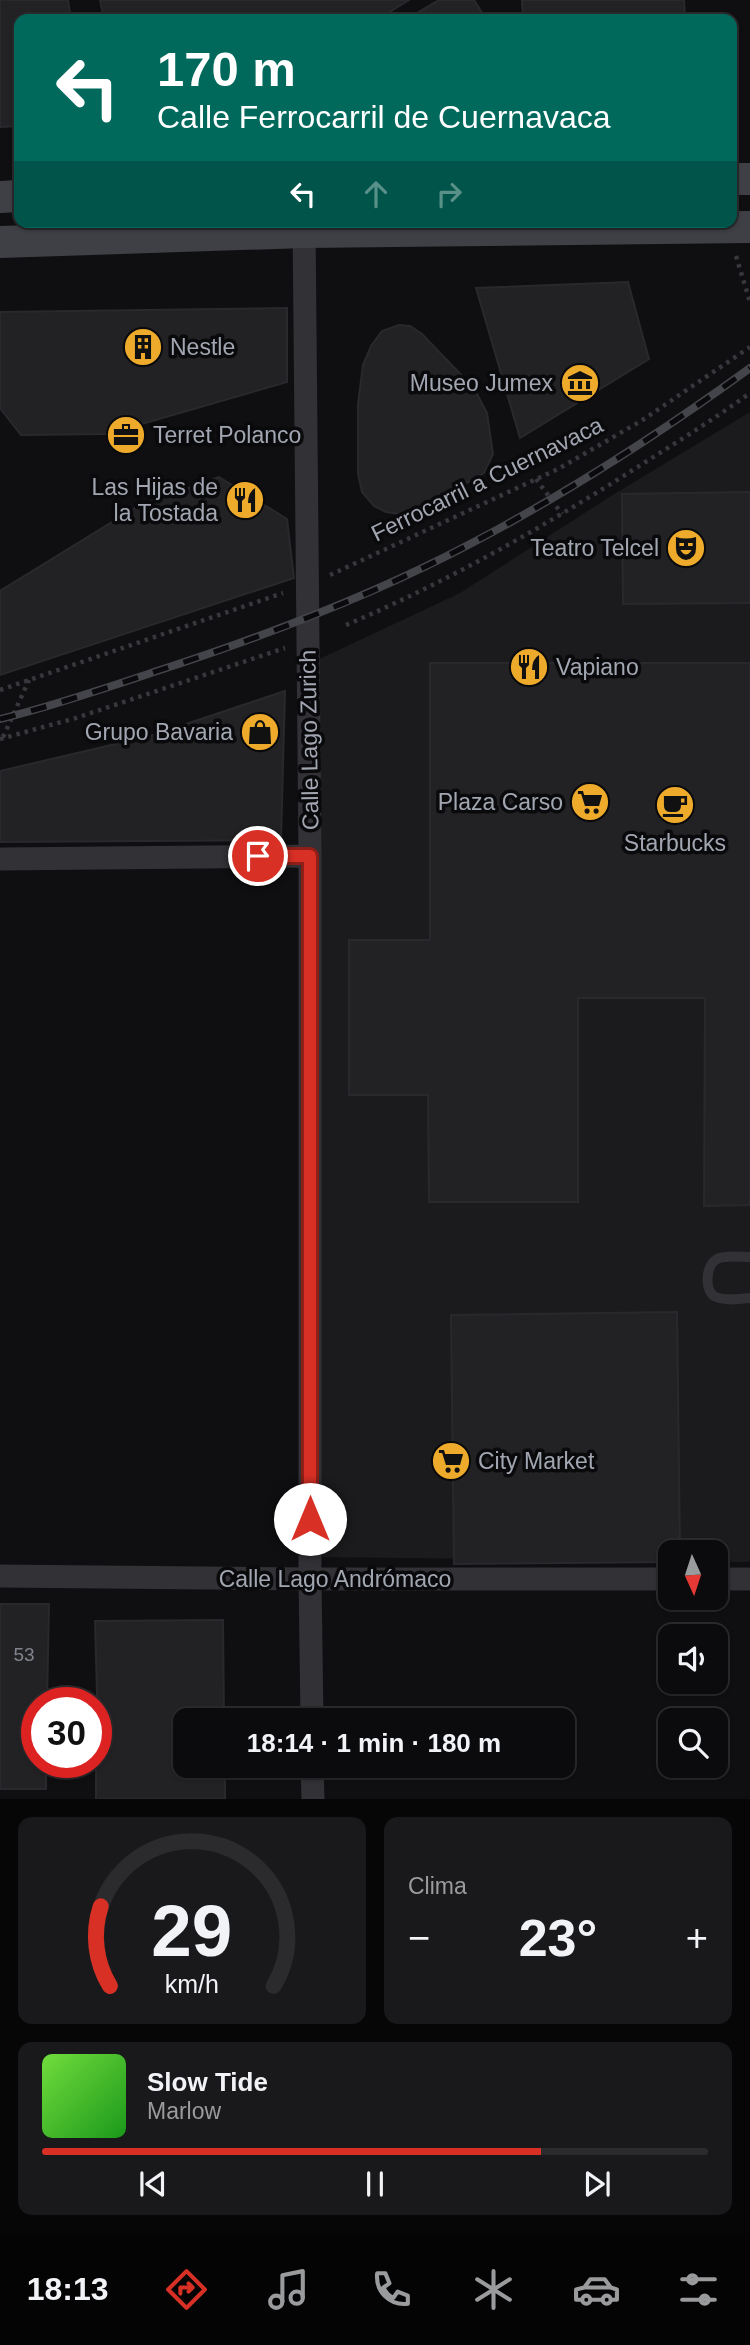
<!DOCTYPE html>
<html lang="es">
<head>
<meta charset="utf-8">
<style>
  :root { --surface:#0b0b0d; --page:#19191b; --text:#f1f3f6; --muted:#9a9b9d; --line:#2b2b2e; --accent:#d93025 }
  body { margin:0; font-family:Helvetica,sans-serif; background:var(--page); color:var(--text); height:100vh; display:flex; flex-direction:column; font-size:26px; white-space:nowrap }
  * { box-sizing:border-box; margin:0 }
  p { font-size:23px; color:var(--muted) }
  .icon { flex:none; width:38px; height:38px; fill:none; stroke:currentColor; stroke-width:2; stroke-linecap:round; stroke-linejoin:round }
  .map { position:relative; height:1799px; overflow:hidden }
  .panel { display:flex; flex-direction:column; gap:18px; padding:18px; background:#060607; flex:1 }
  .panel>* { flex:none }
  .hud { position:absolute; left:14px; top:14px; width:723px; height:214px; border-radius:14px; box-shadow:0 2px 5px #0004,0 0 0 2px var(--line); background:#00695c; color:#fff; overflow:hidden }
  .needle { width:46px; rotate:177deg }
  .tools { position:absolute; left:658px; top:1540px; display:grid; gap:14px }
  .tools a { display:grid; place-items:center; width:70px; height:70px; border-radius:14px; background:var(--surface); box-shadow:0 2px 5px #0004,0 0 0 2px var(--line); font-size:35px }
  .speed { position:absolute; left:21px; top:1687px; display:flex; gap:14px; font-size:35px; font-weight:700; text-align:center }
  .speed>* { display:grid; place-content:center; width:91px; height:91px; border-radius:50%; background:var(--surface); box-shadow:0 2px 5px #0004,0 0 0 2px var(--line); line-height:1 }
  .speed .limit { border:10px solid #d22; background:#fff; color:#111 }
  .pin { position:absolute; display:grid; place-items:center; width:60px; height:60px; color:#fff; margin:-30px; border:4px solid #fff; border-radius:50%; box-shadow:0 2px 7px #0007 }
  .me { position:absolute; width:77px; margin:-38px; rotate:0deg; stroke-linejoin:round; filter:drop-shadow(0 0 5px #0008) }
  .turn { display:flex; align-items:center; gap:24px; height:147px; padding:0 28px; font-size:32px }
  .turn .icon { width:91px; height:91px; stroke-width:2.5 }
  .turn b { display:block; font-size:49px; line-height:60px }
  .lanes { display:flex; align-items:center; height:66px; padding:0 28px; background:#0003; justify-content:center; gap:35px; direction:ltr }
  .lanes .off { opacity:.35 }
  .big { font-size:52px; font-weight:700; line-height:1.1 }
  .panel .card { flex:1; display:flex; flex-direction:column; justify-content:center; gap:10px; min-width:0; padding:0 24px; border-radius:14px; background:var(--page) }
  .panel .dial { align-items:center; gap:0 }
  .dial svg { height:182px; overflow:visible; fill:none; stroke:var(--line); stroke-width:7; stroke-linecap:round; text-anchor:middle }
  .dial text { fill:var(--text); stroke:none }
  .song { display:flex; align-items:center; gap:21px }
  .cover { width:84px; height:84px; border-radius:10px; background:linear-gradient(135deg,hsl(100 70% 55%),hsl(120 70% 35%)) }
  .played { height:7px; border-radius:4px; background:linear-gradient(90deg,var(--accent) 75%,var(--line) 75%) }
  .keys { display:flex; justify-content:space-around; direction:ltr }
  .heat { display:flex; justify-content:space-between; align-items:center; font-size:38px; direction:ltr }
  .panel .tiles { flex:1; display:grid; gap:18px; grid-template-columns:1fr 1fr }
  .card:last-child { grid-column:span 2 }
  .trip { position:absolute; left:173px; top:1708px; width:402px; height:70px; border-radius:14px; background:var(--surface); box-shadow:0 2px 5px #0004,0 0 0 2px var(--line); font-weight:700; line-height:70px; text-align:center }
  .dock { display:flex; height:112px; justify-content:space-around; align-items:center; background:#040405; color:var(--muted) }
  .dock .icon { width:49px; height:49px }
  .dock .selected { color:var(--accent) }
  .dock b { font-size:32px; color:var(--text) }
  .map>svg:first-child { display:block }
  .built { fill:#1b1b1e }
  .building { fill:#222225; stroke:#29292d; stroke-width:2 }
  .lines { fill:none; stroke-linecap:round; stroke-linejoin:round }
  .path { stroke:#37383d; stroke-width:4.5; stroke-dasharray:3.5 5; stroke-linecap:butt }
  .service { stroke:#313136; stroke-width:10 }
  .minor { stroke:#313136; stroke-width:23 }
  .secondary { stroke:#3f4046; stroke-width:32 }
  .rail-casing { stroke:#44454b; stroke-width:8 }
  .rail { stroke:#0a0a0c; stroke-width:5; stroke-dasharray:16; stroke-linecap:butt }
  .route-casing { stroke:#8d1f18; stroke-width:18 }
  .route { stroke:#d93025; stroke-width:12 }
  .labels { text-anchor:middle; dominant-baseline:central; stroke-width:7; stroke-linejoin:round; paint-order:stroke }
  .number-label { font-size:19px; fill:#80848d }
  .poi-label { font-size:23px; fill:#a1a6b1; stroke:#0a0a0c; text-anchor:end }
  .street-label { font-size:23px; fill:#a1a6b1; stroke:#0a0a0c }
</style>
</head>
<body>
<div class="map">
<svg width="750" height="1799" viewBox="0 0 750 1799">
  <rect width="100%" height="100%" fill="#0f0f11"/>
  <path class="built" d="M750,412V1562H716V1552H670V1561L316,1557L315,661L460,593L611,496Z"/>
  <path class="building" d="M0,0H68L71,19H19V126L0,127Z
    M100,0H409L378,19H104Z
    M439,0H474L486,19H407Z
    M522,0H684L685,19H523Z
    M628,282L649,359L520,438L476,288Z
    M287,308V382L107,434L21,435L0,408V312Z
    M399,325L410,326L422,334L474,388L487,413L493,454L484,473L414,513L400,514L386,512L374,506L362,492L358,474V404L363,365L371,346L382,331Z
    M219,477L287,519L294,578L0,675V591L138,506Z
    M750,492V603L623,604L622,494Z
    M430,663H750V1205L704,1206L705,998H578V1202H429L428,1095H349V940H430Z
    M285,691L281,840L0,842V771L150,736Z
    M677,1312L680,1552H670V1562L454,1564L451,1315Z
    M0,1604H49L47,1703H37V1762H46V1789H0Z
    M223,1620L224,1720H186V1766H230V1772H225V1799H96V1766H99L95,1621Z"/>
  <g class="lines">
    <path class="path" d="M736,256L750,302
      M536,479L562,514
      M330,575L558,469L641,421L750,347
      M346,625C452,580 550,523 647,461C682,439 717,417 750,393
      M0,690L283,593
      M3,737L29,680
      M0,739L76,718L285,648"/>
    <path class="service" d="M750,1257C740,1257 725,1255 717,1259C705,1266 704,1292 716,1297C726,1301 740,1299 750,1298"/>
    <path class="minor" d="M304,222L310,856V1579L312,1720
      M0,859L310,856
      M0,1576L310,1579H670
      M716,1579H750
      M312,1766L313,1799"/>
    <path class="secondary" d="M732,179H750
      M0,197L19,196
      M0,242L304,232L750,227"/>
    <g class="rail-casing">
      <path id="rail" d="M0,719C53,706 106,688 157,671C265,636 372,596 472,543C569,492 662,432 750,368"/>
    </g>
    <use href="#rail" class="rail"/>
  </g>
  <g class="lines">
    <g class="route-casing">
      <path id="route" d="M258,856H310V1519"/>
    </g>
    <use href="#route" class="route"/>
  </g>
  <defs>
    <g id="building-disc" transform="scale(2.0125)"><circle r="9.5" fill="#edaa2b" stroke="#0a0a0c"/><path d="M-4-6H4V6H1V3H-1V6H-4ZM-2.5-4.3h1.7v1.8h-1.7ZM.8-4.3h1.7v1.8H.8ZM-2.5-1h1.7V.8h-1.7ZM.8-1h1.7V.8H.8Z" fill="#111"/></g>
    <g id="museum-disc" transform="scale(2.0125)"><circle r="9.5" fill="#edaa2b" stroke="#0a0a0c"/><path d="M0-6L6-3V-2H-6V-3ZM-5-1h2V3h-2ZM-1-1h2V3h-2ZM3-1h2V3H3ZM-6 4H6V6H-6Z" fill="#111"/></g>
    <g id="office-disc" transform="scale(2.0125)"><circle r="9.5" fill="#edaa2b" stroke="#0a0a0c"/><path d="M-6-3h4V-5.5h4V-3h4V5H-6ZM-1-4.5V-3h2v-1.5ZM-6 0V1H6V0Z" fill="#111"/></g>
    <g id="restaurant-disc" transform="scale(2.0125)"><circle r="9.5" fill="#edaa2b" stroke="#0a0a0c"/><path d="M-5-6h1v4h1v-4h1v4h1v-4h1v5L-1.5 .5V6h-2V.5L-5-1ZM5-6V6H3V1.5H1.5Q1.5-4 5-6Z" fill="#111"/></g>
    <g id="theatre-disc" transform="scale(2.0125)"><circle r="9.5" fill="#edaa2b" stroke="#0a0a0c"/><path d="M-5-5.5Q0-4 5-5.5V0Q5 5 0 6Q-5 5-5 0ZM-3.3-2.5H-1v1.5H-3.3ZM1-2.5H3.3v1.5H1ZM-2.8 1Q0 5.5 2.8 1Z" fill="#111"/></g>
    <g id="shop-disc" transform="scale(2.0125)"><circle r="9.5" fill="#edaa2b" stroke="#0a0a0c"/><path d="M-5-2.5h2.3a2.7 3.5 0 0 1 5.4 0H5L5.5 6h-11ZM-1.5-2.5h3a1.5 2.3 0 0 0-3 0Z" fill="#111"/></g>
    <g id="supermarket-disc" transform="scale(2.0125)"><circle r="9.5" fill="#edaa2b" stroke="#0a0a0c"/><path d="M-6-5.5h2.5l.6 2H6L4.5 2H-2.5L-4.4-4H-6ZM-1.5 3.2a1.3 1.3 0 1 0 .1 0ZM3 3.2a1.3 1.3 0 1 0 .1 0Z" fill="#111"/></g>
    <g id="cafe-disc" transform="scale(2.0125)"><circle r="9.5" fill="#edaa2b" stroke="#0a0a0c"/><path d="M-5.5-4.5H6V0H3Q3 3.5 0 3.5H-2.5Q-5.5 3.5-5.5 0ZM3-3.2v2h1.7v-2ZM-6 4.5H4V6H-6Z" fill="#111"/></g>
  </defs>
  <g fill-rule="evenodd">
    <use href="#building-disc" x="143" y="347"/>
    <use href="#museum-disc" x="580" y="383"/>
    <use href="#office-disc" x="126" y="435"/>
    <use href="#restaurant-disc" x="245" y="500"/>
    <use href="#theatre-disc" x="686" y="548"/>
    <use href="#restaurant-disc" x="529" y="667"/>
    <use href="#shop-disc" x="260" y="732"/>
    <use href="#supermarket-disc" x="590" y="802"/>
    <use href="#cafe-disc" x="675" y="805"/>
    <use href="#supermarket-disc" x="451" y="1461"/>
  </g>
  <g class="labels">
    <g class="number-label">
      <text x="24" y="1654">53</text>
    </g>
    <g class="poi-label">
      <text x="170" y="347" text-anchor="start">Nestle</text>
      <text x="553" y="383">Museo Jumex</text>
      <text x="153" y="435" text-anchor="start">Terret Polanco</text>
      <text x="218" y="487">Las Hijas de<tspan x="218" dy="26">la Tostada</tspan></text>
      <text x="659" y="548">Teatro Telcel</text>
      <text x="556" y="667" text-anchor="start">Vapiano</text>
      <text x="233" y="732">Grupo Bavaria</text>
      <text x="563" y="802">Plaza Carso</text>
      <text x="675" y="843" text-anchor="middle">Starbucks</text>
      <text x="478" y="1461" text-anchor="start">City Market</text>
    </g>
    <g class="street-label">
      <text transform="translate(487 479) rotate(-26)">Ferrocarril a Cuernavaca</text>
      <text transform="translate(309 740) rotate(-91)">Calle Lago Zurich</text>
      <text x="335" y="1579">Calle Lago Andrómaco</text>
    </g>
  </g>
</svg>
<div class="tools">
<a><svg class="needle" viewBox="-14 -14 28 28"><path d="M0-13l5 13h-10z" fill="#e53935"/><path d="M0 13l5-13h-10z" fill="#9a9b9d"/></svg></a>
<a><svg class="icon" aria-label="sound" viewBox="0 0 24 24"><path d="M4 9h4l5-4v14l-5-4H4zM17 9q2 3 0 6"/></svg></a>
<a><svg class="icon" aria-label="search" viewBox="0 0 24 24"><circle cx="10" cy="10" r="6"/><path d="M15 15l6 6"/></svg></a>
</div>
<div class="speed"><div class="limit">30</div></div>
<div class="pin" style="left:258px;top:856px;background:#d93025"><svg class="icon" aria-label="arrive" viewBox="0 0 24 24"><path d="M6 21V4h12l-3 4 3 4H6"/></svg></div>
<svg class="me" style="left:310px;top:1519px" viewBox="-20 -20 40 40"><circle r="19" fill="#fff"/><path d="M0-13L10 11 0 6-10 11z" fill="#d93025"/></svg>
<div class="trip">18:14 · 1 min · 180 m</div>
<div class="hud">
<div class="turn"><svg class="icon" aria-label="left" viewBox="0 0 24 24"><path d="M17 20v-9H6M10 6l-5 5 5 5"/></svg><div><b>170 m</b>Calle Ferrocarril de Cuernavaca</div></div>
<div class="lanes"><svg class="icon" aria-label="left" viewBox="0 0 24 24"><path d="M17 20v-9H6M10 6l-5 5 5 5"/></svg><svg class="icon off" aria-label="ahead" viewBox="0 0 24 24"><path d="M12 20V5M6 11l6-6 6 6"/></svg><svg class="icon off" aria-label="right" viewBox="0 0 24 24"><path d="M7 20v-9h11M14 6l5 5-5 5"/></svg></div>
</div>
</div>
<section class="panel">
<div class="tiles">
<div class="card dial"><svg viewBox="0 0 100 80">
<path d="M14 69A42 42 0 1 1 86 69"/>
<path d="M14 69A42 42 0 0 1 10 34" stroke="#d93025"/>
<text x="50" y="56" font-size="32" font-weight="700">29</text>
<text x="50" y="72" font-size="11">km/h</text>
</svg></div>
<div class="card"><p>Clima</p>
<div class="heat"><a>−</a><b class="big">23°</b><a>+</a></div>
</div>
<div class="card">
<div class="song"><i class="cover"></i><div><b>Slow Tide</b><p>Marlow</p></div></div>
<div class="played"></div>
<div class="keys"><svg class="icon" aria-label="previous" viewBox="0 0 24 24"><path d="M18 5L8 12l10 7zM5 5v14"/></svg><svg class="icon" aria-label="pause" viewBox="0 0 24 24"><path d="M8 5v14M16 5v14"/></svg><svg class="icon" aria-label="next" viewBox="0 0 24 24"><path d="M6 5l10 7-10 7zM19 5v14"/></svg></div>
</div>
</div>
</section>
<nav class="dock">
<b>18:13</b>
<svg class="icon selected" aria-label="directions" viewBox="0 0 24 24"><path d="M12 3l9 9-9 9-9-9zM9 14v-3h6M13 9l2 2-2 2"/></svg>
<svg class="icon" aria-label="music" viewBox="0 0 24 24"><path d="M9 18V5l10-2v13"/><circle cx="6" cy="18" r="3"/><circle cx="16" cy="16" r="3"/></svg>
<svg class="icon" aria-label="phone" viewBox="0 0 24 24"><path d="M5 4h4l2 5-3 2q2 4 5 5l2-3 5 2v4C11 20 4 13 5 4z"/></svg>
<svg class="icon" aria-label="climate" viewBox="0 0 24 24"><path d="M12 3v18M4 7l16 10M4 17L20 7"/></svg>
<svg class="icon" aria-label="car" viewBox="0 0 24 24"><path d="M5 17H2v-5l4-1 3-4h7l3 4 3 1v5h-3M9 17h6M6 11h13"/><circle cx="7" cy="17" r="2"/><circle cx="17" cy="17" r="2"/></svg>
<svg class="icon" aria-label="filters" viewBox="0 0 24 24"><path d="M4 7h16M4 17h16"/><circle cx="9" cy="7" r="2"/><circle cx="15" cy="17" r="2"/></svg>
</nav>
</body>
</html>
